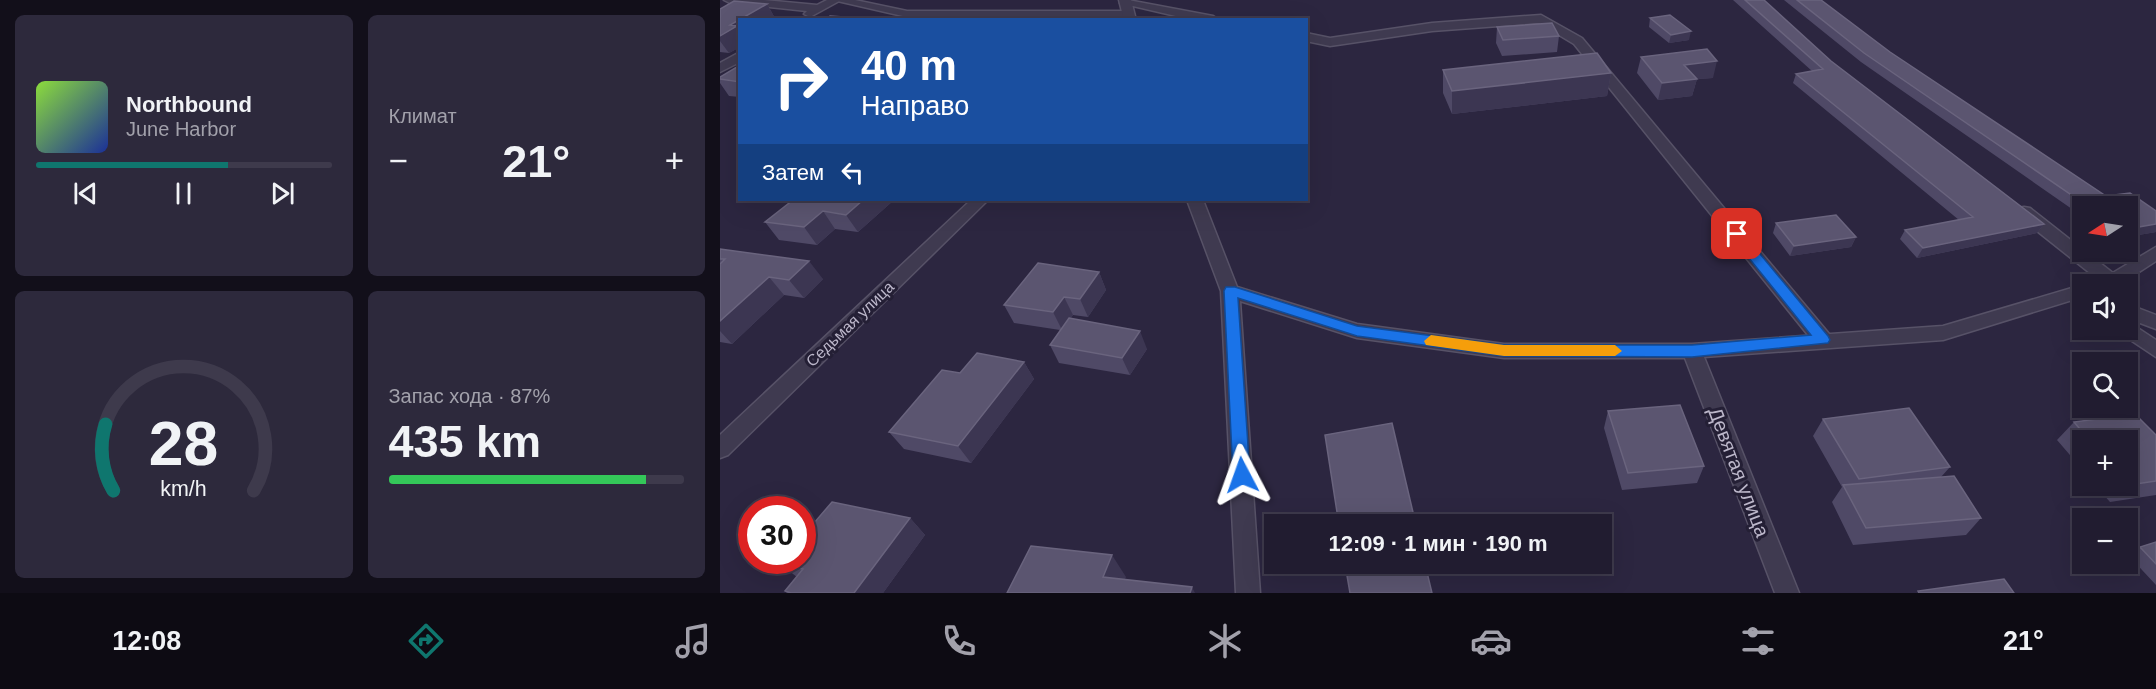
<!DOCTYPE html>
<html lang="ru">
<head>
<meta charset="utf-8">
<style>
  :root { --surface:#211c30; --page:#2d293c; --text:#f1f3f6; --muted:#a2a1ab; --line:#3e3a4c; --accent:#0f766e }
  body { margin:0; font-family:Arial,sans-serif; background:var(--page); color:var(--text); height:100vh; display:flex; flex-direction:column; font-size:22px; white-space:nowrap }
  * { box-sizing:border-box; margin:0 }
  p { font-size:20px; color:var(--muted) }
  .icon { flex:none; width:33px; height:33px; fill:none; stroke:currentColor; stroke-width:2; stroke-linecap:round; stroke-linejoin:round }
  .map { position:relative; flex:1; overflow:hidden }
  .drawer { display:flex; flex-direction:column; gap:15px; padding:15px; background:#120f1a; width:720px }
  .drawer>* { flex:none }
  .banner { position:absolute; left:18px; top:18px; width:570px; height:183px; border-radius:0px; box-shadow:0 6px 24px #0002,0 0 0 2px var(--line); background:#1a4fa0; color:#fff; overflow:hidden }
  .needle { width:39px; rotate:258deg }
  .tools { position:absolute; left:1352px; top:196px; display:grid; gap:12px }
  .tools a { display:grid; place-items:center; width:66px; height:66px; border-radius:0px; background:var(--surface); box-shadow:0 6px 24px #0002,0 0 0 2px var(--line); font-size:30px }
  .speed { position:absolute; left:18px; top:496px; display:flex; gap:12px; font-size:30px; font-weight:700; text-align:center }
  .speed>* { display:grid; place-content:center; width:78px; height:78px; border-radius:50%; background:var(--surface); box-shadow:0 6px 24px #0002,0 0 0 2px var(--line); line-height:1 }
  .speed .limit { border:9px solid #d22; background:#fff; color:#111 }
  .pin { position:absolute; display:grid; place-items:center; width:51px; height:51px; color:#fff; margin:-26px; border-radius:12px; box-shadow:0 3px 9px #0006 }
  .me { position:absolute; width:66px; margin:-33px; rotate:356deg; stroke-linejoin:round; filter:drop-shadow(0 0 4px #0008) }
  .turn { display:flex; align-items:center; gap:21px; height:126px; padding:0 24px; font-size:27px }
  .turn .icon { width:78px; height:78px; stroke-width:2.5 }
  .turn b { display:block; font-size:42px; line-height:51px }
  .then { display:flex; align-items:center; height:57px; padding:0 24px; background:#0003; gap:12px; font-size:22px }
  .big { font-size:45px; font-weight:800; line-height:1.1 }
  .drawer .widget { flex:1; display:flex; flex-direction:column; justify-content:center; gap:9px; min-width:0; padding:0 21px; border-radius:9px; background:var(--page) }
  .drawer .dial { align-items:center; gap:0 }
  .dial svg { height:156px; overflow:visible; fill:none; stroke:var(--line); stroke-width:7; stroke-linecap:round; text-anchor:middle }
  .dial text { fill:var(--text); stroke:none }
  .song { display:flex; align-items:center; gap:18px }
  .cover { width:72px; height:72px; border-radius:9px; background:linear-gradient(135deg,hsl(90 70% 55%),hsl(230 70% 35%)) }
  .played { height:6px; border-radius:3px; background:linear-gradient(90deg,var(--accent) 65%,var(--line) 65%) }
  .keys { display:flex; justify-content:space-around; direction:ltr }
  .heat { display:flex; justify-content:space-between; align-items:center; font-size:33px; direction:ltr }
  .charge { height:9px; border-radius:4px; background:linear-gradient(90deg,#34c759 87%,var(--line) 0) }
  .drawer .tiles { flex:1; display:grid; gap:15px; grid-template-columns:repeat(2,1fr) }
  .trip { position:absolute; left:544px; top:514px; width:348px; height:60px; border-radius:0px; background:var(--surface); box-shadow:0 6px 24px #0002,0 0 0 2px var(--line); font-weight:800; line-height:60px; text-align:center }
  .dock { display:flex; height:96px; justify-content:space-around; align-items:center; background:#0d0b13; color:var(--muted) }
  .dock .icon { width:42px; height:42px }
  .dock .current { color:var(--accent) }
  .dock b { font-size:27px; color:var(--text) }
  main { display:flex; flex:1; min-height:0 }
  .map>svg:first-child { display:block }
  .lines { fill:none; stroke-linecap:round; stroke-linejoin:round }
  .lane-casing { stroke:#575267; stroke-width:3 }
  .street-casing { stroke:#575267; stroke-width:3 }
  .lane { fill:#3f3a50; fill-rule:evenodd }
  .street { fill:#3f3a50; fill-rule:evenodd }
  .wall { fill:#4f4966 }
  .shaded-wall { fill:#3c3652 }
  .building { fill:#5b5570; stroke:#6a647e; stroke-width:1.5 }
  .route { fill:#1a73e8; stroke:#114b97; stroke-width:1.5 }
  .slow { fill:#f59e0b }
  .labels { text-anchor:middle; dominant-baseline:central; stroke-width:6; stroke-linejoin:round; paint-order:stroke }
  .street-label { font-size:16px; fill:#bcb7ca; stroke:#241f35 }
  .near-street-label { font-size:20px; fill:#bcb7ca; stroke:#241f35 }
</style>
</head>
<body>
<main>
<section class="drawer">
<div class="tiles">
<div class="widget">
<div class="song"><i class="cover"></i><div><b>Northbound</b><p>June Harbor</p></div></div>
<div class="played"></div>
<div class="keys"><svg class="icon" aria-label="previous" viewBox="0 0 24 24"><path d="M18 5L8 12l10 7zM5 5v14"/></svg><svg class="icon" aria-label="pause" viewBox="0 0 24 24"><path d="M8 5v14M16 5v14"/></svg><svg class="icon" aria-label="next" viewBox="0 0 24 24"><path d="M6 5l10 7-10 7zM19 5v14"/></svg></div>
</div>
<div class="widget"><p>Климат</p>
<div class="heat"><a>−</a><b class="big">21°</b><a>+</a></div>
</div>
<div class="widget dial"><svg viewBox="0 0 100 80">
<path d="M14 69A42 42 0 1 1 86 69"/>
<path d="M14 69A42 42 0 0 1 10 35" stroke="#0f766e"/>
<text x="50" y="56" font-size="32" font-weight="700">28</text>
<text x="50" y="72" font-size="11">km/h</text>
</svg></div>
<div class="widget"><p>Запас хода · 87%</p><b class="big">435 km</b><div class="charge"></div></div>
</div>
</section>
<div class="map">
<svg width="1436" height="593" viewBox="0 0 1436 593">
  <rect width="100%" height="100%" fill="#2c2640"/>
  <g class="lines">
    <g class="lane-casing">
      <path id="lane" d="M113,0H135L187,11H408L414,14L408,17H187Z
        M408,0L493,16L499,20H473L400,3Z
        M821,15L862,38L1110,335L1112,340L1110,345H1096L854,44L819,23L712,31L610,46L586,41V33L610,38L712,23Z
        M1304,207L1310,208L1362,249V252H1366L1398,277L1401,281L1398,285H1385L1298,216L1296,212L1298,208Z"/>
    </g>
    <g class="street-casing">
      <path id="street" d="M4,0H44L97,5L107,0H121L90,17L84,14L87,11L10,3Z
        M399,0H411L416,20H404Z
        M20,52V62L0,72V63Z
        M251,200H268L8,455L0,458V435Z
        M467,200H483L517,287L637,324L784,344H972L1223,326L1362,285V297L1223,340L984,357L1079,593H1055L965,358H784L637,338L520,301L540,593H516L501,291Z
        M1436,247V261L1399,285H1370L1373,281L1386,277Z
        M1407,304L1436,315V329L1407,318Z
        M1407,321L1436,340V357L1400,333L1399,330H1407Z"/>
    </g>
    <use href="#lane" class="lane"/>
    <use href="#street" class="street"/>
  </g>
  <path class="wall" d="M1013,0H1044L1111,61L1324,224L1317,233L1197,258L1180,239L1185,230L1239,220L1073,83L1076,74L1092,71Z
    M1064,0H1101L1170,52L1386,196L1410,193L1436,211V232L1407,237V207H1362V216L1141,62Z
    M47,4L56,20H20V47L9,53L0,52V9Z
    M930,18L969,40L949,43L929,27Z
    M777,27L839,36L837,52L782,56L776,43Z
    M921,57L993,78L977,79L972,96L938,100L917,73Z
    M20,65V97L9,96L0,83V77Z
    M723,70L891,73L887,96L732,114L723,93Z
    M73,200H174L138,232L115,229L97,245L59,240L45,222Z
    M1056,223L1136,237L1131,247L1070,256L1053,233Z
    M0,249L103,279L84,298L64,295L12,344L0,342Z
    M379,272L386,290L368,317L353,315L350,319L427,349L410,375L339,363L330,345L340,330L294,323L284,305Z
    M304,362L314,379L251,463L184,449L169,432L240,373Z
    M888,411L984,466L977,483L902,490L884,428Z
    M1103,419L1230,467L1221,477L1261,518L1246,535L1133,545L1112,502L1122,487L1093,436Z
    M1354,422L1436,435V495L1390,502L1376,486H1407V441H1362V469L1337,440Z
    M190,518L205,535L163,593H67L65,591L77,577L60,564Z
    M1436,542V585L1409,556L1420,547Z"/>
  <path class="shaded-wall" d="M47,4L56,20H20Z
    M20,20V47L9,53L0,41V36L10,25Z
    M971,31L969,40L949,43L951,35Z
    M997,61L993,78L977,79L972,96L938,100L942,83L964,65Z
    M891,73L887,96L732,114V91Z
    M143,200H174L138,232L126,215Z
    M103,211L115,229L97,245L84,227Z
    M1324,224L1317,233L1197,258L1203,248Z
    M1436,224V232L1407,237V229Z
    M1136,237L1131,247L1070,256L1074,246Z
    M89,261L103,279L84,298L69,280Z
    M379,272L386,290L368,317L360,299Z
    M49,277L64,295L12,344L0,331V321Z
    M344,297L353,315L342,330L333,312Z
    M420,331L427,349L410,375L402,358Z
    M304,362L314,379L251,463L238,446Z
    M190,518L205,535L163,593H134Z
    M392,555L406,577L399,593L383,577Z
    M472,587L475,593H470Z"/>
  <path class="building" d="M1025,0H1044L1111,61L1324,224L1203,248L1185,230L1253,217L1076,74L1103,69Z
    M1077,0H1101L1170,52L1386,196L1410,193L1436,211V224L1407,229V207H1369L1144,53Z
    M14,1L47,4L10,25L17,26L0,36V9Z
    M950,15L971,31L951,35L930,18Z
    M110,16L151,19L105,20Z
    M832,23L839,36L783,40L777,27Z
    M987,49L997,61L964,65L977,79L942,83L921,57Z
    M877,53L891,73L732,91L723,70Z
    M20,65V82L0,79V77Z
    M73,200H143L126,215L103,211L84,227L45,222Z
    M1116,215L1136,237L1074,246L1056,223Z
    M0,249L89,261L69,280L49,277L0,321V264L5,259H0Z
    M318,263L379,272L360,299L344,297L333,312L284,305Z
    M349,318L420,331L402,358L330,345Z
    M257,353L304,362L238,446L169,432L222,370L240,373Z
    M960,405L984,466L908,473L888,411Z
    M1189,408L1230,467L1139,479L1103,419Z
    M1415,414L1436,435V481L1409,485L1407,483V441H1370L1354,422Z
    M672,423L696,525H619L605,435Z
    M1234,476L1261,518L1146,528L1123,485Z
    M112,502L190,518L134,593H71L65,591L83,569L60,564L62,561H82V537Z
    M1436,542V564L1420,547Z
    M311,546L392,555L383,577L472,587L470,593H287Z
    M625,564H705L712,593H630Z
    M1284,579L1294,593H1199L1198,591Z"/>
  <path class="route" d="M1017,230L1021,231L1108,336L1110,340L1108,343L972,357L784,356L637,336L518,298L530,475L528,480L522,482L516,480L513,475L504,291L506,287H515L637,326L784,345H972L1091,335L1012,237L1010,234Z"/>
  <path class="slow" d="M711,335L784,345H895L902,351L895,356H784L706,345L704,341Z"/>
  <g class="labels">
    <g class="street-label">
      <text transform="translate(130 324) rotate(-44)">Седьмая улица</text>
    </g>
    <g class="near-street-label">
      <text transform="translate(1019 472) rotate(69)">Девятая улица</text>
    </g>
  </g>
</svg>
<div class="tools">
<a><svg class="needle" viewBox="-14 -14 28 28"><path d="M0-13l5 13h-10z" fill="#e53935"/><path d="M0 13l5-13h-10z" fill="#a2a1ab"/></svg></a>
<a><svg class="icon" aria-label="sound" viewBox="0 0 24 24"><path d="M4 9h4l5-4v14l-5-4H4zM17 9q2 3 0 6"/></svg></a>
<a><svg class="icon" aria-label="search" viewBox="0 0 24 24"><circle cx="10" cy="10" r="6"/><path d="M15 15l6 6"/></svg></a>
<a>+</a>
<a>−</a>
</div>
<div class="speed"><div class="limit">30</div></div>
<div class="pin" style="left:1017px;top:234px;background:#d93025"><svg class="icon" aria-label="arrive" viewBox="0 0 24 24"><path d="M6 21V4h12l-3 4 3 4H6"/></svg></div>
<svg class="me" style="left:522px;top:475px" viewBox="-20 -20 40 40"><path d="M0-17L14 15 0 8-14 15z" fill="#1a73e8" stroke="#fff" stroke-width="4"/></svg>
<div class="trip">12:09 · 1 мин · 190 m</div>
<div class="banner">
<div class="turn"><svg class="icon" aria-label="right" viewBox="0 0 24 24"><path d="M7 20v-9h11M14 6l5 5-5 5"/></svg><div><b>40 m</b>Направо</div></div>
<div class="then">Затем<svg class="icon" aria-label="left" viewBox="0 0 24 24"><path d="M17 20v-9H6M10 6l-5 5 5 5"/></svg></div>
</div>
</div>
</main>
<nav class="dock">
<b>12:08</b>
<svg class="icon current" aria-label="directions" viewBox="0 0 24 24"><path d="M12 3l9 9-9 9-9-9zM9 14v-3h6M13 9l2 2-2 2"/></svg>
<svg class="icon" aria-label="music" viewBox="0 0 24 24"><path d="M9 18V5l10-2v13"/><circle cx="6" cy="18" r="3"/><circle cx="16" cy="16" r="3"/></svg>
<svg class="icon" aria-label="phone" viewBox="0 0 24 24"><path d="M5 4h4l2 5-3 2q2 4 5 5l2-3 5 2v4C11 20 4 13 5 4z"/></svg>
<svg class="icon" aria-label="climate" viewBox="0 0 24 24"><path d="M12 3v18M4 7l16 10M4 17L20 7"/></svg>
<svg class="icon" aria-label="car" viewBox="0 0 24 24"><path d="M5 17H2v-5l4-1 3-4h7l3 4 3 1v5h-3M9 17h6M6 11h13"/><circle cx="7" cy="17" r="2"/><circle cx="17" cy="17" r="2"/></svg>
<svg class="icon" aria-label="filters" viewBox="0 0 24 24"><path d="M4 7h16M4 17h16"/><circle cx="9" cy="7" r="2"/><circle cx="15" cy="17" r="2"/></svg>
<b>21°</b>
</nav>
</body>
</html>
